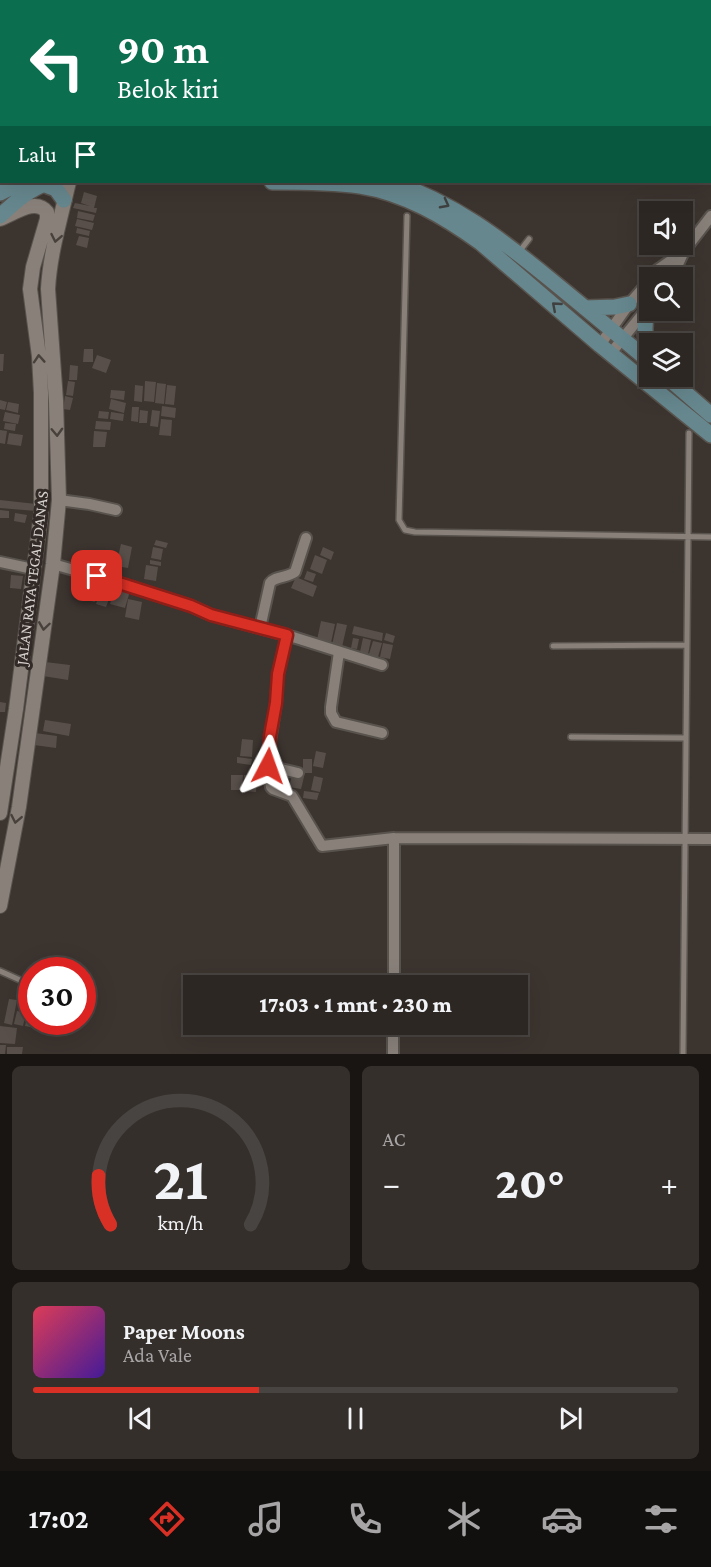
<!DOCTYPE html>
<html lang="id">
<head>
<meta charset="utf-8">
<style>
  :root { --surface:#2d2723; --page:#352f2b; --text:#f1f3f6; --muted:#a7a5a6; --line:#484441; --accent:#d93025 }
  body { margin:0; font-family:"Crimson Pro",serif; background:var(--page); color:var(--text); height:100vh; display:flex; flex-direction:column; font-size:22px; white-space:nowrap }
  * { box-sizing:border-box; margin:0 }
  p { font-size:20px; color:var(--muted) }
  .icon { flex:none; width:33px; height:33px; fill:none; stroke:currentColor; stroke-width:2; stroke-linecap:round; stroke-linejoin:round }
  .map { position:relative; height:1054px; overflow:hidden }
  .sheet { display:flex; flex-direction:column; gap:12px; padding:12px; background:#191513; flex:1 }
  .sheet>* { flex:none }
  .banner { position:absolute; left:0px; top:0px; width:711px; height:183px; box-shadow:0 6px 24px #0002,0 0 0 2px var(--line); background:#0b6e4f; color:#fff; overflow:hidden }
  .fabs { position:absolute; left:639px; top:201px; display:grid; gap:12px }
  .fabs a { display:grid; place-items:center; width:54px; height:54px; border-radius:0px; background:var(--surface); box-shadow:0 6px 24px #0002,0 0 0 2px var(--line); font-size:30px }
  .speed { position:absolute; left:18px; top:957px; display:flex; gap:12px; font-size:30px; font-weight:700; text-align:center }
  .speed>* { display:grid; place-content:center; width:78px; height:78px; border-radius:50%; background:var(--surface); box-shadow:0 6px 24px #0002,0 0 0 2px var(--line); line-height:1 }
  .speed .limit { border:9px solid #d22; background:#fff; color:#111 }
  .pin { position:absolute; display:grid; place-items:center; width:51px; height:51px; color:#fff; margin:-26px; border-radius:12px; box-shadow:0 3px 9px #0006 }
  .me { position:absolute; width:66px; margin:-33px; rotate:4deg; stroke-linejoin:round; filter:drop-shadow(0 0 4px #0008) }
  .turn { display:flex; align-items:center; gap:21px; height:126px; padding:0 18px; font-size:27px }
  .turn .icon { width:78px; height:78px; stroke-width:2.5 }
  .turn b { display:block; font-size:42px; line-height:51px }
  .then { display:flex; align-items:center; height:57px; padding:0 18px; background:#0003; gap:12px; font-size:22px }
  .big { font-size:45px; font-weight:800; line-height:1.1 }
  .sheet .tile { flex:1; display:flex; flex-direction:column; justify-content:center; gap:9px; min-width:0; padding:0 21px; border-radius:9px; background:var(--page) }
  .sheet .dial { align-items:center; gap:0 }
  .dial svg { height:156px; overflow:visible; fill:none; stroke:var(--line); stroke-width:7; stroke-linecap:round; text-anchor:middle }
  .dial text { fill:var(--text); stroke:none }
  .song { display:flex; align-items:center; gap:18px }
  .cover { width:72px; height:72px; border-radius:9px; background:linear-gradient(135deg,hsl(350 70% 55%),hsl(260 70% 35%)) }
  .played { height:6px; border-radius:3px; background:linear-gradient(90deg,var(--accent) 35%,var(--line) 35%) }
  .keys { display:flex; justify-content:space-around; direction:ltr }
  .heat { display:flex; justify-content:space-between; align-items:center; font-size:33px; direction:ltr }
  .sheet .tiles { flex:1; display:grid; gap:12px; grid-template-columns:1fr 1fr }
  .tile:last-child { grid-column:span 2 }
  .trip { position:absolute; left:183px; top:975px; width:345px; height:60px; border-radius:0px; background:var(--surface); box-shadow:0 6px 24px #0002,0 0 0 2px var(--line); font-weight:800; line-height:60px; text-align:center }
  .tabs { display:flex; height:96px; justify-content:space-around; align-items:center; background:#12100e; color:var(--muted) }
  .tabs .icon { width:42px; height:42px }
  .tabs .current { color:var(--accent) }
  .tabs b { font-size:27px; color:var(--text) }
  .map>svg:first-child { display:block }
  .building { fill:#584f4a }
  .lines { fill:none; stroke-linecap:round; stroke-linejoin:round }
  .service-casing { stroke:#59534e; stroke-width:8 }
  .minor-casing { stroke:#59534e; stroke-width:14 }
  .tertiary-casing { stroke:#59534e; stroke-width:16 }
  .secondary-casing { stroke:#59534e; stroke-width:18 }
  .service { stroke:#89807a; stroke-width:5 }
  .minor { stroke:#89807a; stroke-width:10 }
  .tertiary { stroke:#89807a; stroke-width:14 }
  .secondary { stroke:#66878e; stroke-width:15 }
  .oneway { stroke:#3f4140 }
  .oneway2 { stroke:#48403b }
  .route-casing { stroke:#8d1f18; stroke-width:15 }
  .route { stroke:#d93025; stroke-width:10 }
  .labels { text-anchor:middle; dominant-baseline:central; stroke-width:6; stroke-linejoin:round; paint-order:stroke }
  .street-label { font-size:16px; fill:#d7d2cf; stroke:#322a26 }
</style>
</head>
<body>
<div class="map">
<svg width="711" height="1054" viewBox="0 0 711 1054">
  <rect width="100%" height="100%" fill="#3c342f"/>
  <path class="building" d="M84,192L97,196L94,208H97L96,213L73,208L75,203L90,206L81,203Z
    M78,211L95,215L93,221L77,218Z
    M77,219L94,223L92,230L75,226Z
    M77,228L90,231L89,236L76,233Z
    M79,236L89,238L87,248L76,245Z
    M84,349H93V362H83Z
    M0,354H4L3,371H0Z
    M97,355L111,360L106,373L92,368Z
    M70,365L78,366L77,380H69Z
    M68,381L75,382L73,396L66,395Z
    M145,381L156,382L154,402L144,401Z
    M157,383L166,384L164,404L155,403Z
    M135,385L143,386L142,402L134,401Z
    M167,385L176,386L174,405L165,404Z
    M111,390L125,391L124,400L110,398Z
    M65,396L73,398L70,410L63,409Z
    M111,399L126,403L124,413L109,409Z
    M0,400L7,402L5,410L0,409Z
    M8,402L19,404L18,413L6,410Z
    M162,406L176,408L175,418L161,416Z
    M132,407H139L138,422L131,421Z
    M140,410L148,411L147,423H139Z
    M152,410L160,411L158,427L150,426Z
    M99,411L109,412L108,419L98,418Z
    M5,412L20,415L18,424L3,421Z
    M111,412L124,414L123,421L110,419Z
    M161,419L172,420L171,436L159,435Z
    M96,421L111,422L110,430L95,429Z
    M5,423L16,424L15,431L4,429Z
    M0,430L7,431L5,444L0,443Z
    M94,431L107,432L105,447H93Z
    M9,433L23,435L21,446L7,444Z
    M0,500L36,504V511L0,508Z
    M0,510L9,511V518H0Z
    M15,513L27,515L25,523L14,521Z
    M156,540L168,543L166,548L154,545Z
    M121,544L132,547L128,568L116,566Z
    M153,547L163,549L161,560L151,558Z
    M323,547L334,552L331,560L320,555Z
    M315,555L327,560L322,574L310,569Z
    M150,560L161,562V566L150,564Z
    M146,565L158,567L156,581L144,579Z
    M307,571L316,574L313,582L304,579Z
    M11,575L23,576L21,589L10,588Z
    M92,577L101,579L95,602L87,600Z
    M296,577L317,586L313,597L291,588Z
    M103,582L114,585L106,607L96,604Z
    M115,587L130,591L125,608L110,604Z
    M128,599L142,602L139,620L125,617Z
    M321,621L335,624L331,643L317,640Z
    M337,623L347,625L342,647L332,645Z
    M354,626L383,633L382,641L352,634Z
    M386,633L395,636L393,643L384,640Z
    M353,638L359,639L357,649L351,648Z
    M363,638L371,640L368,654L360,652Z
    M373,641L382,643L378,657L369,654Z
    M383,643L393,645L390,659L380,657Z
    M45,662L70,665L68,680L43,676Z
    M0,702L6,703L5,712H0Z
    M45,720L71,724L69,736L43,731Z
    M35,733L57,736L56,748L34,745Z
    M242,739L253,740L252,757L240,756Z
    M316,751L326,753L323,768L313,766Z
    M237,757L252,759L251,765L237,763Z
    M303,759H312V773H303Z
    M277,771L289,774L286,789L273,786Z
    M231,775H243L242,790H231Z
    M244,775L257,776L256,792L243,791Z
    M292,775L304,777L301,789L289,787Z
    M314,776L323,778L320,792L311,790Z
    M304,791L319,793L317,800L303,798Z
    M24,984L32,986L30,1003L20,1000Z
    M9,999L17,1000L12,1025L4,1023Z
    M19,1002L29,1004L27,1011L18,1008Z
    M17,1011L26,1013L23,1026L14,1024Z
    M28,1013H32V1022H37L35,1028L25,1026Z
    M0,1026L17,1028L15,1044L0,1043Z
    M0,1045H6L5,1054H0Z
    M7,1047H23L22,1054H7Z"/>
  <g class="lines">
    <g class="service-casing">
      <path id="service" d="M25,2V0
        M0,165L2,163
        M407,216L399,520L405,530L415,532L711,537
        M519,252L529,239
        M553,646L687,645
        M571,737L686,738
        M0,971L20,980
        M683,1054L689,433"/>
    </g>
    <g class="minor-casing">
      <path id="minor" d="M2,0L3,2
        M0,52L2,51
        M651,278L657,270L683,252
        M672,278L684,251L711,216
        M600,345L629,304L650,280
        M611,353L645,311
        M59,500L89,504L116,510
        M0,562L33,569
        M53,564L119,583L191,606L211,615L293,637L382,665
        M260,628L270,583C275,576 287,578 295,572L306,538
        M287,635L278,674L276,703L267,761L271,787L273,789L292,796L322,846L394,838
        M339,652L331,707V713L336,722L382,733
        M268,766L298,773
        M394,986V838L711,839
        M393,1054V1024"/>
    </g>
    <g class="tertiary-casing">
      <path id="tertiary" d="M0,219C14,214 35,197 47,212V219L33,267L30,289L39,356L41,393V514L16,709L0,813
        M0,906L19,807L53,564L59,500L56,401L48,289C50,253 61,217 69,182"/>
    </g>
    <g class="secondary-casing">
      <path id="secondary" d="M272,182C301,182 331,182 360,186C405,193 445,217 481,243L600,345L711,435
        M391,182C453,202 501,239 551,280C584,307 617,334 650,362
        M40,183L56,189L64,200
        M0,193L22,182
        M0,216C15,202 30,188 50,182
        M585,308L615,307L629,304
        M647,310C644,326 644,338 650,354
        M666,376L711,415"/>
    </g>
    <use href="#service" class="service"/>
    <use href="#minor" class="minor"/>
    <use href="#tertiary" class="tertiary"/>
    <use href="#secondary" class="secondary"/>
  </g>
  <defs><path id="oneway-chevron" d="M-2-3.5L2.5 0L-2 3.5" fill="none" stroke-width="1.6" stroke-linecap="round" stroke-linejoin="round" transform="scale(1.5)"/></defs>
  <g class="oneway">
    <use href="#oneway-chevron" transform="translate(445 204) rotate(28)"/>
    <use href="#oneway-chevron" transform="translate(556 306) rotate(-139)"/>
  </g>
  <g class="oneway2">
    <use href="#oneway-chevron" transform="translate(56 238) rotate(101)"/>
    <use href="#oneway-chevron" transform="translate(39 359) rotate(-94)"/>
    <use href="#oneway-chevron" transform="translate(57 432) rotate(88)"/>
    <use href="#oneway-chevron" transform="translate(44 626) rotate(98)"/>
    <use href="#oneway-chevron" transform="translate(16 819) rotate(101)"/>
  </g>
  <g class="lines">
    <g class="route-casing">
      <path id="route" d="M97,576L191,606L211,615L287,635L278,674L276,703L270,736L268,766"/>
    </g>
    <use href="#route" class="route"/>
  </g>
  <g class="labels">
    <g class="street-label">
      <text transform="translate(32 578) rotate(-83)">JALAN RAYA TEGAL DANAS</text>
    </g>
  </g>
</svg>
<div class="fabs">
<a><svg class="icon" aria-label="sound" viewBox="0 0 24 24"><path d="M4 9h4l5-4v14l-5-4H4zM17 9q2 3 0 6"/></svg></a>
<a><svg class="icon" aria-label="search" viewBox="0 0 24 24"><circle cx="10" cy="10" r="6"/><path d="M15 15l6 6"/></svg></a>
<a><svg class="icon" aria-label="layers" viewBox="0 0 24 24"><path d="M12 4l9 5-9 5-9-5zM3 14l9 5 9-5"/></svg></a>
</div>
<div class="speed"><div class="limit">30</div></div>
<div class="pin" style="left:97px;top:576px;background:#d93025"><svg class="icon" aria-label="arrive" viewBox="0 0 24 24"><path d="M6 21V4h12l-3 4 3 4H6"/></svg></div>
<svg class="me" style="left:268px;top:766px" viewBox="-20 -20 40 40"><path d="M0-17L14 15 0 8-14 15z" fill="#d93025" stroke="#fff" stroke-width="4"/></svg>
<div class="trip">17:03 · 1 mnt · 230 m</div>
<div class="banner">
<div class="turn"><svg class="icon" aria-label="left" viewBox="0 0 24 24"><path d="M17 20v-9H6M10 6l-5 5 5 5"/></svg><div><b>90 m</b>Belok kiri</div></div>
<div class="then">Lalu<svg class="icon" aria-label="arrive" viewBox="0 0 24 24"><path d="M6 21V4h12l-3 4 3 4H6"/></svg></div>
</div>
</div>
<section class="sheet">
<div class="tiles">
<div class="tile dial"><svg viewBox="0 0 100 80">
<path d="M14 69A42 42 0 1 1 86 69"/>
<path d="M14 69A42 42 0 0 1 8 44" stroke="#d93025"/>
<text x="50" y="56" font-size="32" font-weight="700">21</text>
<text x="50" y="72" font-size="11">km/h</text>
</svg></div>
<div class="tile"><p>AC</p>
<div class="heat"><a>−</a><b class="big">20°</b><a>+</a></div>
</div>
<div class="tile">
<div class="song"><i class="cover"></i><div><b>Paper Moons</b><p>Ada Vale</p></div></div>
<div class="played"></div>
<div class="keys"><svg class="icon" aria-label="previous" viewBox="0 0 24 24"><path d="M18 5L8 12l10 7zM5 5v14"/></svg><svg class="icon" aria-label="pause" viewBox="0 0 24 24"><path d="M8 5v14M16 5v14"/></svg><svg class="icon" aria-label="next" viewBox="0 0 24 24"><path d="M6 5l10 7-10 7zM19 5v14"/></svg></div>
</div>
</div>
</section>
<nav class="tabs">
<b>17:02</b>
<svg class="icon current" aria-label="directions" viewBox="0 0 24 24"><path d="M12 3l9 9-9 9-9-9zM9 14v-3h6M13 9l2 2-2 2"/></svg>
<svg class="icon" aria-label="music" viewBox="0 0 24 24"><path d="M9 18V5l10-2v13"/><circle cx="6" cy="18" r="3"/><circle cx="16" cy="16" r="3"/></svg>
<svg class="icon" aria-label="phone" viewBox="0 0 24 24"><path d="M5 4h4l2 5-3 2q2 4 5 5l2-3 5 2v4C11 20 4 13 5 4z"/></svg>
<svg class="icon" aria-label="climate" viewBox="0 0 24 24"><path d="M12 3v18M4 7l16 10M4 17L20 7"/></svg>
<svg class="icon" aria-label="car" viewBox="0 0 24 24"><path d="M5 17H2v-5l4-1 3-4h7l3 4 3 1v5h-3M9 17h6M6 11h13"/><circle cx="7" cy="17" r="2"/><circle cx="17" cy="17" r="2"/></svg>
<svg class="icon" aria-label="filters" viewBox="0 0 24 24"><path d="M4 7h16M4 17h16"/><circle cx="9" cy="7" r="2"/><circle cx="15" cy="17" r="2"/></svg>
</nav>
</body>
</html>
